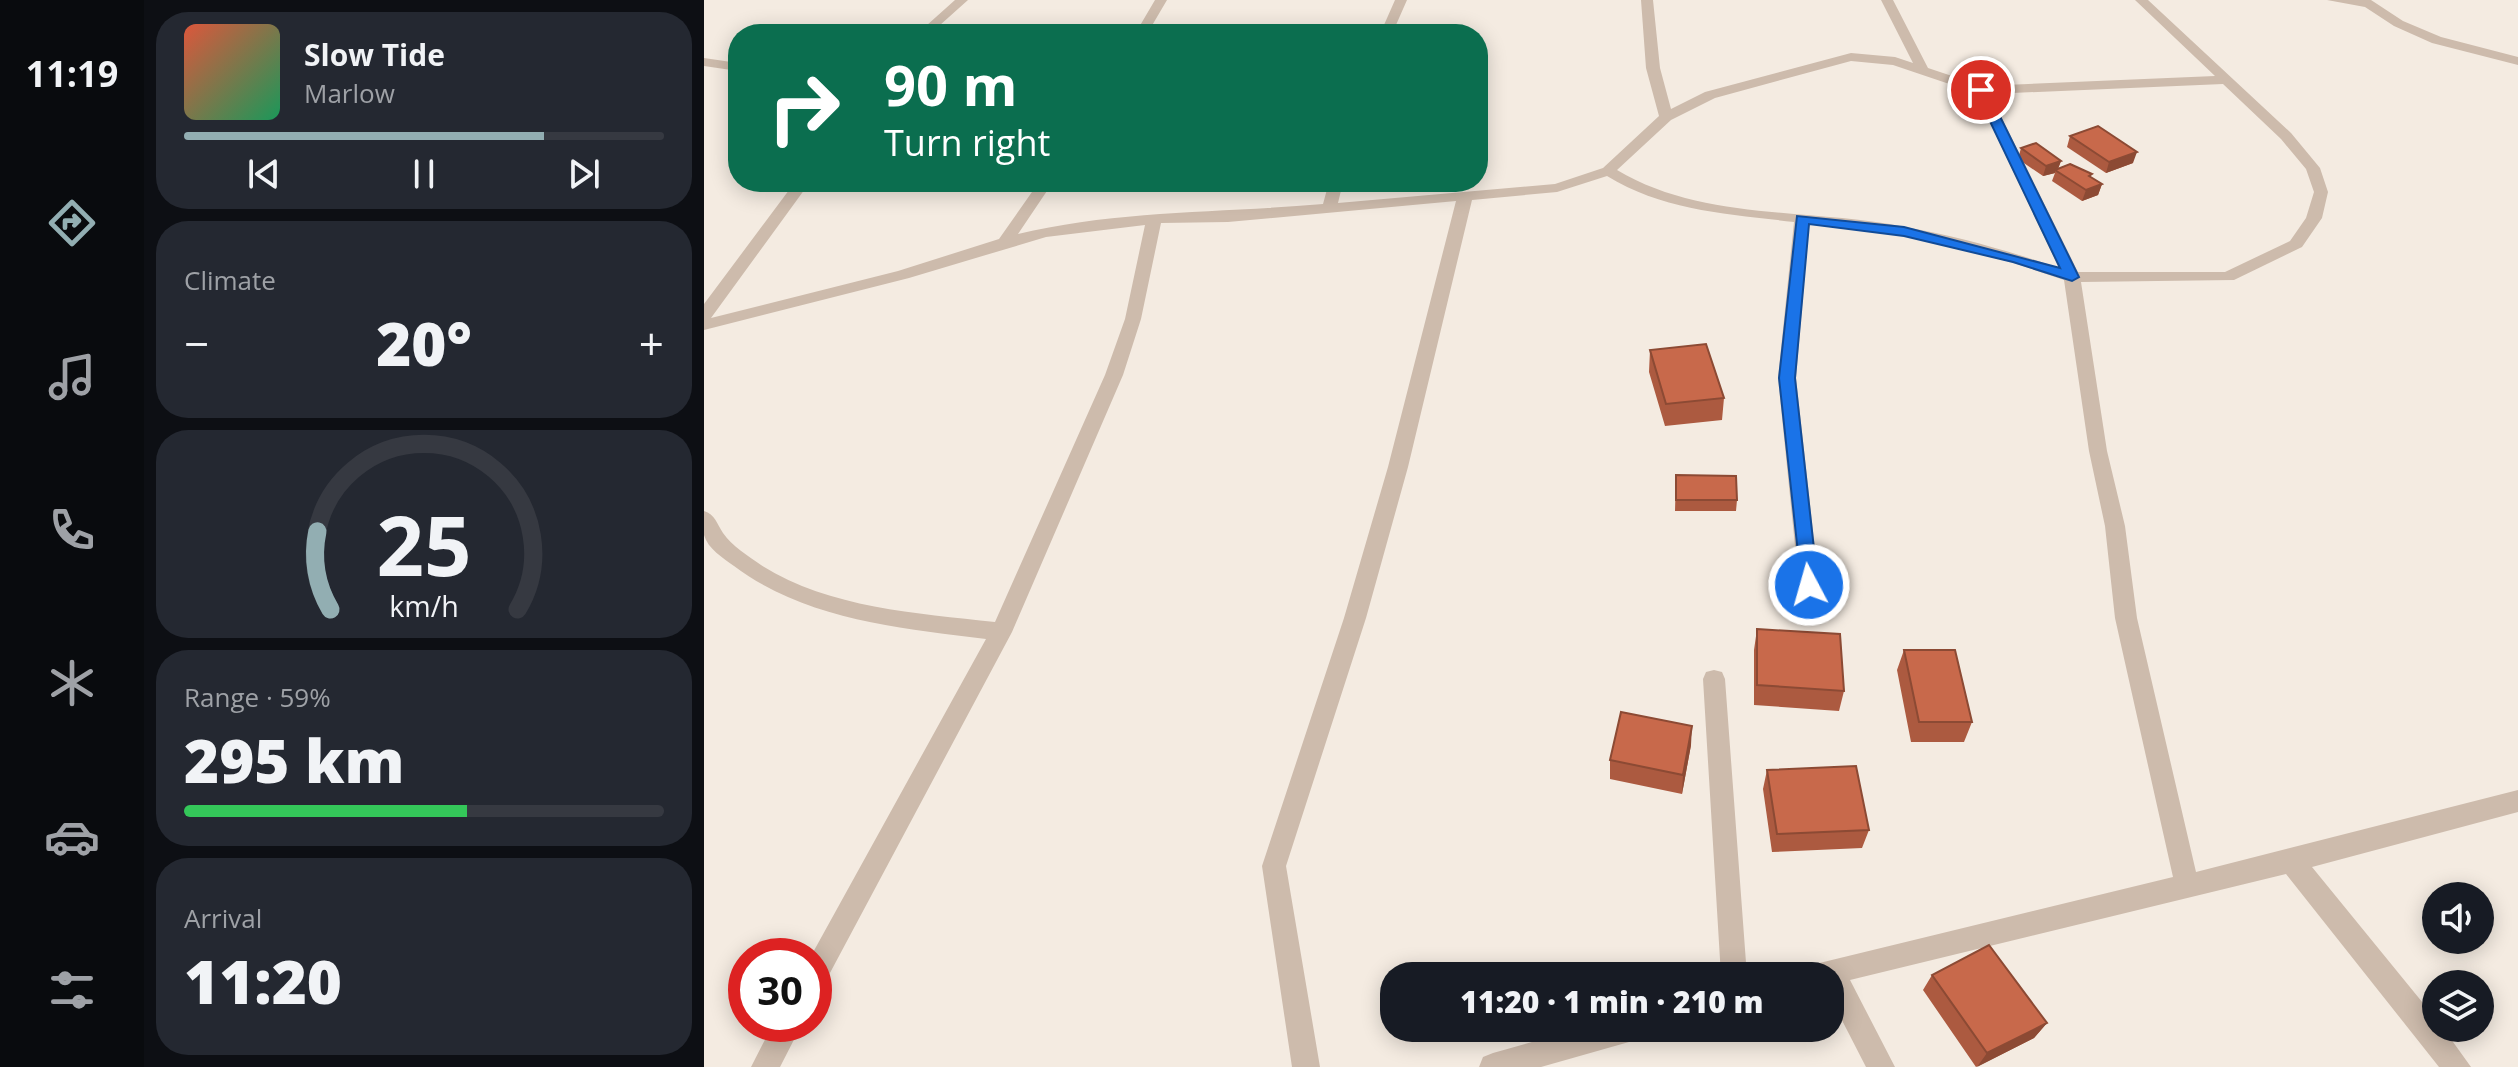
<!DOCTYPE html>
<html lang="en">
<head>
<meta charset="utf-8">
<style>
  :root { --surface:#171b24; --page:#242831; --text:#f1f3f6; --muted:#9ea1a6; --line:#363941; --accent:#92aeb2 }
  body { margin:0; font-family:"Open Sans",sans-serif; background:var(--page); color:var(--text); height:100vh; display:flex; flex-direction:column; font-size:30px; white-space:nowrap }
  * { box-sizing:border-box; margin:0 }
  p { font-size:26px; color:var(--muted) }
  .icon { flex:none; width:44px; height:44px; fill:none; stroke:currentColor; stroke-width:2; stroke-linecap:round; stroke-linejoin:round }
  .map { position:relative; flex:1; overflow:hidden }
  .details { display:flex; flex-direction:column; gap:12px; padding:12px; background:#0d0f14; width:560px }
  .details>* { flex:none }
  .guide { position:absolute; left:24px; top:24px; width:760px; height:168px; border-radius:32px; box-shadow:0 4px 20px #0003; background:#0b6e4f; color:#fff; overflow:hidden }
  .buttons { position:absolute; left:1718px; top:882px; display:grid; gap:16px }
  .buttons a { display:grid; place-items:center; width:72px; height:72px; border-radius:50%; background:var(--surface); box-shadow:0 4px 20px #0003; font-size:40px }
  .speed { position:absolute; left:24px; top:938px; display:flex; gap:16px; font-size:40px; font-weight:700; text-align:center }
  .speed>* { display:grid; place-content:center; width:104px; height:104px; border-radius:50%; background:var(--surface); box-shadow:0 4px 20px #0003; line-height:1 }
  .speed .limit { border:12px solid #d22; background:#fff; color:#111 }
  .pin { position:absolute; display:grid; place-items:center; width:68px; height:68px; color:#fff; margin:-34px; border:4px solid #fff; border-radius:50%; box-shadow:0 2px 8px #0007 }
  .me { position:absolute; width:88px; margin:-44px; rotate:354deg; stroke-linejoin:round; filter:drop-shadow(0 0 6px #0008) }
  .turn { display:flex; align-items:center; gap:28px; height:168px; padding:0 24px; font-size:36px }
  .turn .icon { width:104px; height:104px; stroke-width:2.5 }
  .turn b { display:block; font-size:56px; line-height:68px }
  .big { font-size:60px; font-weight:800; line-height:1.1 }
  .details .tile { flex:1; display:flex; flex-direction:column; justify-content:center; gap:12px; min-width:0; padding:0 28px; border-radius:32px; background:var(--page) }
  .details .dial { align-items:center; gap:0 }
  .dial svg { height:208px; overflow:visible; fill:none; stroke:var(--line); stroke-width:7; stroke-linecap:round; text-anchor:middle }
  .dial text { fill:var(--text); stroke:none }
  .song { display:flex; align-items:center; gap:24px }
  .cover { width:96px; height:96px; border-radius:12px; background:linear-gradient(135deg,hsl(10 70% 55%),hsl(150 70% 35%)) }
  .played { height:8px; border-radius:4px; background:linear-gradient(90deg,var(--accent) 75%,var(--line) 75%) }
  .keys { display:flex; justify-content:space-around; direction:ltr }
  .heat { display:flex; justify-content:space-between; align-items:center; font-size:44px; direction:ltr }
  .charge { height:12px; border-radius:6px; background:linear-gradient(90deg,#34c759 59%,var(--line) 0) }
  .trip { position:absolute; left:676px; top:962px; width:464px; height:80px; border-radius:32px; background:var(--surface); box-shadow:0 4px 20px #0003; font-weight:800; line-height:80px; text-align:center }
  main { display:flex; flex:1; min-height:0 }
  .tabs { display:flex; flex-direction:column; width:144px; justify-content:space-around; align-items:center; background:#090b0e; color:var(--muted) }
  .tabs .icon { width:56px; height:56px }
  .tabs .selected { color:var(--accent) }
  .tabs b { font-size:36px; color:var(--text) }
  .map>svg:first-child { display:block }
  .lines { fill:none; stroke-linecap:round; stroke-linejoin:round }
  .street { fill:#cdbbac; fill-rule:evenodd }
  .wall { fill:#ac5a40 }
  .shaded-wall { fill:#8c4a34 }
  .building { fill:#c8694b; stroke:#8c4a34; stroke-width:2 }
  .route { fill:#1a73e8; stroke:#114b97; stroke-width:2 }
</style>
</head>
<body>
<main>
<nav class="tabs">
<b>11:19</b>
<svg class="icon selected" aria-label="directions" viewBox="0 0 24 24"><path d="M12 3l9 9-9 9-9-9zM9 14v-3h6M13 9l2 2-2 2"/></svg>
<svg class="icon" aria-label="music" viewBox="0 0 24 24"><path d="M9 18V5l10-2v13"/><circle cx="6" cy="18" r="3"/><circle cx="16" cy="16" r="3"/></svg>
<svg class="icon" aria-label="phone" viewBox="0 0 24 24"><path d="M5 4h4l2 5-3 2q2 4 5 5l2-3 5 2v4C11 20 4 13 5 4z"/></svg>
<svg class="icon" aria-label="climate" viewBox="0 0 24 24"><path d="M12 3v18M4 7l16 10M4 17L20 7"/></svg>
<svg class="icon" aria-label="car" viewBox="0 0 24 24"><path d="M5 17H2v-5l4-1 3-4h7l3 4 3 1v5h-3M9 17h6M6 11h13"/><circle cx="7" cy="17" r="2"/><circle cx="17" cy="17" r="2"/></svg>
<svg class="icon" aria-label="filters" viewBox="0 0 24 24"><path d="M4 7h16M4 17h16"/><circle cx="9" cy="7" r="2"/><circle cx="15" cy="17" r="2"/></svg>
</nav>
<section class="details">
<div class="tile">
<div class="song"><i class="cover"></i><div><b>Slow Tide</b><p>Marlow</p></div></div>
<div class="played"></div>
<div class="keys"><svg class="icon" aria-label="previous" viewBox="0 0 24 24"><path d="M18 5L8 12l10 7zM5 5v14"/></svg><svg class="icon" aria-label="pause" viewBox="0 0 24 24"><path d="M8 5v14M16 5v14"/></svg><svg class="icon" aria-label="next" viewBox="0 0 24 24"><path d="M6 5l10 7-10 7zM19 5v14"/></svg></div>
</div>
<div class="tile"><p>Climate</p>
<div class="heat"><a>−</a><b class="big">20°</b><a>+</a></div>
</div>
<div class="tile dial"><svg viewBox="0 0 100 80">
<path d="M14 69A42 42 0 1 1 86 69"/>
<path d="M14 69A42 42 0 0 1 9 39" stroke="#92aeb2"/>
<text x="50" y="56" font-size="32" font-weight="700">25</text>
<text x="50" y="72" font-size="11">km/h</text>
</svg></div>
<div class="tile"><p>Range · 59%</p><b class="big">295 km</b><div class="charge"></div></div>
<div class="tile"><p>Arrival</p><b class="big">11:20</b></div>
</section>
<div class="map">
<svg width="1814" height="1067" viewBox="0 0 1814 1067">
  <rect width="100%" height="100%" fill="#f4ebe1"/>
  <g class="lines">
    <path class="street" d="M251,0H264L226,34H213Z
      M451,0H463L443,34H431Z
      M691,0H703L688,34H676Z
      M937,0H949L956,68L967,109L1001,92L1147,53L1191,57L1209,63L1177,0H1189L1224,68L1278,86L1511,76L1431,0H1444L1587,133L1616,168L1624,192L1618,218L1598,247L1530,280L1377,282L1403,451L1421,526L1433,618L1492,872L1814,790V812L1608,867L1732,1019V1028H1739L1767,1067H1735L1582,874L1146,980L1191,1067H1162L1126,997V976H1095L1099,967L1469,877L1411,618L1401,526L1385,451L1360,280L1307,262L1200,236L1105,224L1092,378L1115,585L1112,591H1098L1095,585L1074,378L1090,222C1024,214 960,211 903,176L853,192L768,200L704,467L662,618L582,866L616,1067H588L558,866L640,618L684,467L752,201L524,222L457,223L437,319L419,375L308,632L119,986L110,990V956H107L282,639C196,628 102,620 30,566C19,558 4,549 0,535C0,528 0,518 0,511C11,514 13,524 19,533C28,546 44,556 57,565C125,608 212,613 291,622L401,375L421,319L441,225L342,237L205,278L0,330V304L91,182H106L7,318L194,271L295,239L335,182H349L314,234C413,210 518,213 619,204L625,182H639L634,203L851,184L899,168L955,116L942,68ZM1147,61L1189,65L1272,93L1355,268C1305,251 1253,236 1201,227C1106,208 998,221 913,170L967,120L1011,98ZM1519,84L1577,139L1602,169L1610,192L1602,218L1586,241L1521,272H1374L1286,94Z
      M1623,0H1667L1699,21L1737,37L1814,57V65L1728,43L1690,26L1661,7Z
      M0,58L34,63V71L0,66Z
      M1010,670L1018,672L1021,679L1043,976H1017L999,679L1002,672Z
      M69,1024H98L76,1067H47Z
      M877,1028H939L935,1038L925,1042L837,1067H775L779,1057L789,1053Z"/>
  </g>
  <path class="wall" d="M1366,136L1429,163L1402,173L1363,147Z
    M1317,148L1357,161L1354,169L1387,177L1398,184L1394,195L1378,201L1348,181L1351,173L1339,176L1314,159Z
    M946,350L1020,398L1018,420L961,426L945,372Z
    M972,475L1033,500L1032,511H971Z
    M1053,629L1140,691L1135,711L1050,705V650Z
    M1200,650L1268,722L1260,742H1207L1193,670Z
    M987,745L978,794L906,779V760Z
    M1063,770L1165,830L1158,848L1068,852L1059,789Z
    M1228,975L1343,1023L1330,1038L1272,1067L1219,990Z"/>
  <path class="shaded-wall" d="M1433,152L1429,163L1402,173L1405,162Z
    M1357,161L1353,171L1351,170V173L1339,176L1342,166Z
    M1398,184L1394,195L1378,201L1382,190Z
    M988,726L987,745L978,794L979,775Z
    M1343,1023L1330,1038L1273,1067L1283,1053Z"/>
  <path class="building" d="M1394,126L1433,152L1405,162L1366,136Z
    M1332,143L1357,161L1342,166L1317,148Z
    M1366,164L1388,174L1385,176L1398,184L1382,190L1351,170Z
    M1002,344L1020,398L962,404L946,350Z
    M972,475L1032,476L1033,500H972Z
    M1053,629L1136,634L1140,691L1053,685Z
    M1200,650H1251L1268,722H1215Z
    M917,712L988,726L979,775L906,760Z
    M1152,766L1165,830L1073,834L1063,770Z
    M1285,945L1343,1023L1283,1053L1228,975Z"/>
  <path class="route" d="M1277,87L1283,90L1375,277L1368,281L1309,262L1200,236L1105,224L1091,378L1114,585L1111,590H1098L1075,378L1093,216L1200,227L1356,268L1271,90Z"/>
</svg>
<div class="buttons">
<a><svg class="icon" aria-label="sound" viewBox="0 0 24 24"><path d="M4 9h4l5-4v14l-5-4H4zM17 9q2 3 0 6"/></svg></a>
<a><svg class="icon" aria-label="layers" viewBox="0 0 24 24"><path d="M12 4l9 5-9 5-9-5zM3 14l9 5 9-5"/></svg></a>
</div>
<div class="speed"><div class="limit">30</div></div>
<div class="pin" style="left:1277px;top:90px;background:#d93025"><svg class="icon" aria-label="arrive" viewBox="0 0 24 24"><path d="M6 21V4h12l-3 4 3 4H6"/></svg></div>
<svg class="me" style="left:1105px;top:585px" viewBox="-20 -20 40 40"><circle r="17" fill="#1a73e8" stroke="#fff" stroke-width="3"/><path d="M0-11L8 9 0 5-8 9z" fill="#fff"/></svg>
<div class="trip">11:20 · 1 min · 210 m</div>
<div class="guide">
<div class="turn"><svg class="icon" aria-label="right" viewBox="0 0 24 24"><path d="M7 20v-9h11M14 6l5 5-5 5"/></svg><div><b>90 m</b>Turn right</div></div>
</div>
</div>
</main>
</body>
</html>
